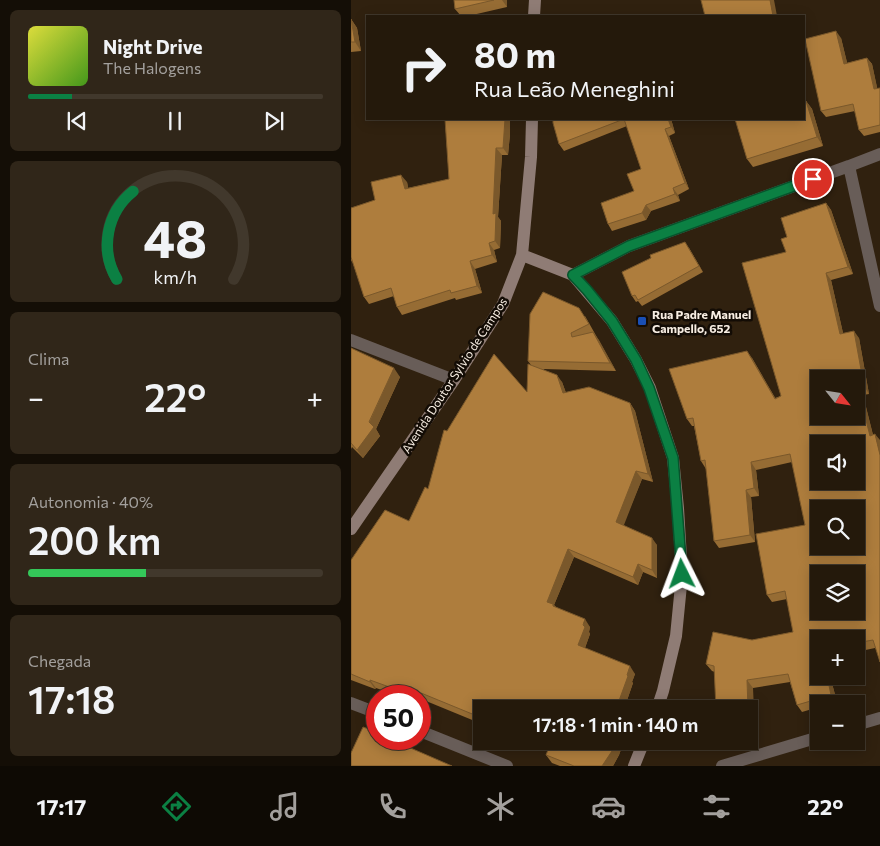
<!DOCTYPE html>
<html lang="pt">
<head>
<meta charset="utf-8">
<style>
  :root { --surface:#24190b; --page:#302619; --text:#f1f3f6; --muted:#a3a09d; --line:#41382c; --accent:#0b8043 }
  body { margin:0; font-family:Commissioner,sans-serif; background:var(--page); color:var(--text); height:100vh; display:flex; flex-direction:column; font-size:19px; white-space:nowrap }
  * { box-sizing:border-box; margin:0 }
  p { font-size:16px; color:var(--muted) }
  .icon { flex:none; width:28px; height:28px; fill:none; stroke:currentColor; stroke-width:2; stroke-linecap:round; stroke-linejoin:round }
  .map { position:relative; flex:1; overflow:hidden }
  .sheet { display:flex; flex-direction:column; gap:10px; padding:10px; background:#140e06; width:351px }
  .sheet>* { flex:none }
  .banner { position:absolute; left:15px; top:15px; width:439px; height:105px; border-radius:0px; box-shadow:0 2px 12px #0003,0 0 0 1px var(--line); background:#24190b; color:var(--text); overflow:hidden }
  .needle { width:32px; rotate:120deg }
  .tools { position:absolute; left:459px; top:370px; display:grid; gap:10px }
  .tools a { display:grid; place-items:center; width:55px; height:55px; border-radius:0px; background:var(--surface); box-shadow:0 2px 12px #0003,0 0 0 1px var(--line); font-size:25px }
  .speed { position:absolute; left:15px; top:685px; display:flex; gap:10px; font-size:25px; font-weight:700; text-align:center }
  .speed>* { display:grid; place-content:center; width:65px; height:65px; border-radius:50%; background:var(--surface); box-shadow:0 2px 12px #0003,0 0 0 1px var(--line); line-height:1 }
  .speed .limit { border:8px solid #d22; background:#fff; color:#111 }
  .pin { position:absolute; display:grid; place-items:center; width:42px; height:42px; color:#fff; margin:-21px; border:2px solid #fff; border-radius:50%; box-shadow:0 1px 5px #0007 }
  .me { position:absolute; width:55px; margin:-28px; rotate:357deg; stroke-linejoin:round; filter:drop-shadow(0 0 4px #0008) }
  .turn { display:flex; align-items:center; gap:18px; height:105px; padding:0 25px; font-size:22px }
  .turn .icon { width:65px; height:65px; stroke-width:2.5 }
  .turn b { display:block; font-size:35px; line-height:42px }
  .big { font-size:38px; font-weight:600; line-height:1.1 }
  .sheet .widget { flex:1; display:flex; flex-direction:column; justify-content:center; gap:8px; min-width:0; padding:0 18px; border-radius:8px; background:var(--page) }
  .sheet .dial { align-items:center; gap:0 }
  .dial svg { height:130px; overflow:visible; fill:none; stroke:var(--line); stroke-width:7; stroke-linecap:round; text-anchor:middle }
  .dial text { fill:var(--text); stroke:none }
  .song { display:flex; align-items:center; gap:15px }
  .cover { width:60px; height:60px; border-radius:8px; background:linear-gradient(135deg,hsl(60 70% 55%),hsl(100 70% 35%)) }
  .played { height:5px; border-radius:2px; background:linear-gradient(90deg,var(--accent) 15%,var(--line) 15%) }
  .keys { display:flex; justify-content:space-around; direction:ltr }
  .heat { display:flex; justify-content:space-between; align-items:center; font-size:28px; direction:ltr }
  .charge { height:8px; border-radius:4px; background:linear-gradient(90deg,#34c759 40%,var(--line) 0) }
  .trip { position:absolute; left:122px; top:700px; width:285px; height:50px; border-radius:0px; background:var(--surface); box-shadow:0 2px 12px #0003,0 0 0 1px var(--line); font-weight:600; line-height:50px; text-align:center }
  .menu { display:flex; height:80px; justify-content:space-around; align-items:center; background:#0e0a04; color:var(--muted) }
  .menu .icon { width:35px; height:35px }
  .menu .active { color:var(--accent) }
  .menu b { font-size:22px; color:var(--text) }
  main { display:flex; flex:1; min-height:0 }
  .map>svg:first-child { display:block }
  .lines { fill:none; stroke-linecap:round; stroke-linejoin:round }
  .street { stroke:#685d58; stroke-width:12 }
  .secondary { stroke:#8f7c75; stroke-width:12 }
  .wall { fill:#966c34 }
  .shaded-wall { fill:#7a582b }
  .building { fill:#ae7d3d; stroke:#7a582b; fill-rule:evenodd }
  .route-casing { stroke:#07532c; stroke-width:12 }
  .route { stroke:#0b8043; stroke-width:9 }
  .transit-dot { fill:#1a4fb4; stroke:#130c05; stroke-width:2 }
  .labels { text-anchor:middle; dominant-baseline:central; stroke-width:5; stroke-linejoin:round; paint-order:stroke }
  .poi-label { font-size:12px; font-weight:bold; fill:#f7ede2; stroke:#130c05; text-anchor:start }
  .street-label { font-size:12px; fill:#f7ede2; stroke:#130c05 }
</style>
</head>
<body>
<main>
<section class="sheet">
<div class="widget">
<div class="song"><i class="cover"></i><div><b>Night Drive</b><p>The Halogens</p></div></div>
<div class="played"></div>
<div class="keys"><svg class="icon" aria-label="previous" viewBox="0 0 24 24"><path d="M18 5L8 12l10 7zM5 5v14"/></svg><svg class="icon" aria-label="pause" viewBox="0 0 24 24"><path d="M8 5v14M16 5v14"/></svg><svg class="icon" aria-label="next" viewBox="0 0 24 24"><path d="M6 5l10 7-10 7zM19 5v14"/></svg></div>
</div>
<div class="widget dial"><svg viewBox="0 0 100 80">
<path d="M14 69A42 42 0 1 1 86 69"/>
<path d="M14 69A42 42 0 0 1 24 15" stroke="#0b8043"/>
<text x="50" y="56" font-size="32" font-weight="700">48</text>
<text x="50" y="72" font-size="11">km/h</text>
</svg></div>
<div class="widget"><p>Clima</p>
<div class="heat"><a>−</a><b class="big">22°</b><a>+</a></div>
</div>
<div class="widget"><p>Autonomia · 40%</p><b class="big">200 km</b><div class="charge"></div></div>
<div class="widget"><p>Chegada</p><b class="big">17:18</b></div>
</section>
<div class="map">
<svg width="529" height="766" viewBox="0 0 529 766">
  <rect width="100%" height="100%" fill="#30210f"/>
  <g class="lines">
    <path class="street" d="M498,166L529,154
      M222,275L278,246L498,166L529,306
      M0,340L103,380
      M0,703L26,713
      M505,725L529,718
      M69,731L156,766
      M371,766L468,737"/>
    <path class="secondary" d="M183,16L184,0
      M171,255L222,275L261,321L285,360L299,388L322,458L327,508L331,575L325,636L312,691L306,709
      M0,529L103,380L152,304L171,255L180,157L181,119
      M283,766L293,741"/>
  </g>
  <path class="wall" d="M103,0H156V7L117,16H110L104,9Z
    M0,19L6,28L10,51L0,52Z
    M490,38L496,63L516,58L521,64L526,88H529V132L513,136L508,130L504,111L475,117L470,111Z
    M455,101L461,109L472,146L402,167L396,159L452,119Z
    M94,119H159V134L157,155H151L147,217L150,221L149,248L143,250L146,262L124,269L131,293L105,300L104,298L51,315L46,307L43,296L18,304L13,297L1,260L0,262V208L24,200L56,182L57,188L98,179Z
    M202,119H320L324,133L318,136L338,189L327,195L329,201L300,211L295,220L261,231L257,224L283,191L290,169L276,126L213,151L208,144Z
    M475,203L480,210L502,274L480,280L492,333L508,338L518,394L512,395L522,435L524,648L505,652V639H468V676H479L486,702L480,704H468V707L451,712L446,705L439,682L402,688L403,733H399V709L364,672L361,671L355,664L401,640L442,632L436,599L421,602L416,595L454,525L441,462L405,470L408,496L400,497L404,542L368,548L363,541L355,469L350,461L343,426H341L336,419L401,358L424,398L430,396L435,252L436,237Z
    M338,248L352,272L291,306L287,301L285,302L281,296Z
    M234,316L265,371L192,369L211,382L215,393L279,403L284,411L302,482L291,479L272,525L306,545V578L292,572L287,585L223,557L203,605L205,607L239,627L238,632L239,634L234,648L284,674L281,682L282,683L273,709H131V724L75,701L73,706L69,704V696H48L25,688L24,689L0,680V560L58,521L77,489L96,431L176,392L180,365L177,361Z
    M0,348L49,377L25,429L29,436L12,458L1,447L0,449Z
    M175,741H273L268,755L262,766H209L201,763L195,755L197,750Z"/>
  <path class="shaded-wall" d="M151,0H156V7Z
    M419,0H423L426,16H422Z
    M0,19L6,28L10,51L4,42Z
    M485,31L490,38L498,70L493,64Z
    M516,58L521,64L528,96L523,89Z
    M455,101L461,109L472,146L466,137Z
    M154,119H159V134L157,155L152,148Z
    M317,119H320L324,133L320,127Z
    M314,129L318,136L338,189L334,183Z
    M145,148L151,155L147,217L150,221L149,248L144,241L142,214Z
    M50,175L56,182L59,196L54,189Z
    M322,188L327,195L329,201L324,194Z
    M475,203L480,210L502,274L497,267Z
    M295,205L300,211L295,220L291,213Z
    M334,242L338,248L352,272L348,266Z
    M138,243L143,250L146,262L141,255Z
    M119,261L124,269L131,293L126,286Z
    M475,273L480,280L494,342L489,334Z
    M503,331L508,338L518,394L513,386Z
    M242,332L248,340L265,371L259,363Z
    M396,351L401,358L429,406L424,399Z
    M43,368L49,377L25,429L29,436L12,458L6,450Z
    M206,375L211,382L218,401L212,393Z
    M507,388L512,395L524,443L519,436Z
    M279,403L284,411L302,482L297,474Z
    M524,434L529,440V455Z
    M400,462L405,470L408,496L403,488Z
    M285,471L291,479L271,530L265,522Z
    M395,490L400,497L404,542L399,535Z
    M301,538L306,545V578L301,570Z
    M217,549L223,557L203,605L208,612L196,602Z
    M287,564L292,572L287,585L282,577Z
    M234,619L239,627L238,632L239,634L232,653L227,645Z
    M279,666L284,674L281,682L282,683L273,709H265Z
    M476,676H479L486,702L480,695Z
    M19,680L25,688L24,689L19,682Z
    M396,680L402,688L403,733L399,727V709H397Z
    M70,693L75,701L73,706L69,699Z
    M265,741H273L268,755L262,766H251Z"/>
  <path class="building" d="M103,0H143L104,9Z
    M350,0H419L422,16H354Z
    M0,19L4,42H0Z
    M485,31L493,64L516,58L523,89L529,88V125L508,130L502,104L470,111L454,39Z
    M452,101H455L466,137L396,159L384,119H452Z
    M94,119H154L152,148H145L142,214L145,213L144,241L138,243L141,255L119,261L126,286L100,293L99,290L46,307L40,288L13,297L0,257V208L24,200L20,182L50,175L54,189L98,179Z
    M202,119H273L208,144L202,123Z
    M273,119H317L320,127L314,129L334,183L322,188L324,194L295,205L291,213L257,224L250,203L283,191L276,174L290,169Z
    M475,203L497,267L475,273L489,334L503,331L513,386L507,388L519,436L524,434L529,455V662L522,640L505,643V639H468V676H476L480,695L446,705L437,674L396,680L397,709H365L363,666L355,664L362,632L401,640L442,632L434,591L416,595L405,534L454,525L439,454L400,462L403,488L395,490L399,535L363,541L354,460L350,461L342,418L336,419L318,369L396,351L424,399L430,396L391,263L435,252L430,239L436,237L430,218ZM468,379H505V416H468ZM468,444H505V481H468ZM468,509H505V546H468ZM468,574H505V611H468Z
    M334,242L348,266L287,300L284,295L281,296L271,272L300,258L299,255Z
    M192,292L228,308L238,324L220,333L221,337L242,332L259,363L177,361L179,314Z
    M0,348L43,368L18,422L23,427L6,450L0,443Z
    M143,354L176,392L177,364L206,375L212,393L238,387L279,403L297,474L285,471L265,522L301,538V570L287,564L282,577L217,549L196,602L202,604V606L234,619L232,625L234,627L227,645L279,666L276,675L277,676L265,709H131V718L70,693L69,696H63L19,680V682L0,674V560L34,510L58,521L74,487L77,489L93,430L96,431Z
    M12,727L26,732V739H42L49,742L48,743L101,766H0V753Z
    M189,741H265L263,748L251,766H223L195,755L199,745Z"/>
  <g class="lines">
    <g class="route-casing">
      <path id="route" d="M331,574L322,458L298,388L285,360L261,321L236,290L222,275L278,246L462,179"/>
    </g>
    <use href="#route" class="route"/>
  </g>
  <rect class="transit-dot" x="286" y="316" width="10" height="10" rx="2.5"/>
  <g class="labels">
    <g class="poi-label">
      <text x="301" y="314">Rua Padre Manuel<tspan x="301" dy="14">Campello, 652</tspan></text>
    </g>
    <g class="street-label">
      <text transform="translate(103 375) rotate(-57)">Avenida Doutor Sylvio de Campos</text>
    </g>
  </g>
</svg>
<div class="tools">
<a><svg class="needle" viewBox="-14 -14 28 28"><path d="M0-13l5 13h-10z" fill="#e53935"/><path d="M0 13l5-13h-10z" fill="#a3a09d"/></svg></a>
<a><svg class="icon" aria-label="sound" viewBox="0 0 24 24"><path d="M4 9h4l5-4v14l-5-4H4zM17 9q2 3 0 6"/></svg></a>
<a><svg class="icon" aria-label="search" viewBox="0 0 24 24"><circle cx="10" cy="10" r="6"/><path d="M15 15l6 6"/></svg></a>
<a><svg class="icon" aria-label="layers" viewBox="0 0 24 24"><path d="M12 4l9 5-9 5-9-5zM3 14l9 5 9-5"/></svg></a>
<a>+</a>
<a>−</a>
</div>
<div class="speed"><div class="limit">50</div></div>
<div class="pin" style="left:462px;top:179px;background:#d93025"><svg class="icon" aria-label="arrive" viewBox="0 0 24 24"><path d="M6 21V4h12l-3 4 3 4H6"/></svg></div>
<svg class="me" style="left:331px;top:574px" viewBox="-20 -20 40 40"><path d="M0-17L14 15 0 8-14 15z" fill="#0b8043" stroke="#fff" stroke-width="4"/></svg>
<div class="trip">17:18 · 1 min · 140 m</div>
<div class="banner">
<div class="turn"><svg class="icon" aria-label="right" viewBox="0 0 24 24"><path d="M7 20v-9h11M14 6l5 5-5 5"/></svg><div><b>80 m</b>Rua Leão Meneghini</div></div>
</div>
</div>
</main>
<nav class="menu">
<b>17:17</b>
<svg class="icon active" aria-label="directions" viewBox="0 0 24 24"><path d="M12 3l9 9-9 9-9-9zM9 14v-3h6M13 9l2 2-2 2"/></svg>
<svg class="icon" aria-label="music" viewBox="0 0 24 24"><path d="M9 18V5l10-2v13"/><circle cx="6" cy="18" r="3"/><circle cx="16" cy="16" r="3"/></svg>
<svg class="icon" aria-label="phone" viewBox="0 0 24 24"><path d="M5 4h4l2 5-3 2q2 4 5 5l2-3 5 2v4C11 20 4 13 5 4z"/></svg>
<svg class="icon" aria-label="climate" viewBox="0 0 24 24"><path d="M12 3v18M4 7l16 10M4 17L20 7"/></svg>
<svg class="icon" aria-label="car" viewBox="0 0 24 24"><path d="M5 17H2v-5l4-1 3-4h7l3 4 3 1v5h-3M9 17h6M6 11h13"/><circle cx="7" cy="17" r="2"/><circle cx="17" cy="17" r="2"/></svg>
<svg class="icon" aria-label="filters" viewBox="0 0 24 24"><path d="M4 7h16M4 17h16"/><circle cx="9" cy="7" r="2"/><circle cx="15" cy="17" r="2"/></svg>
<b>22°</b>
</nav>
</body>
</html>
